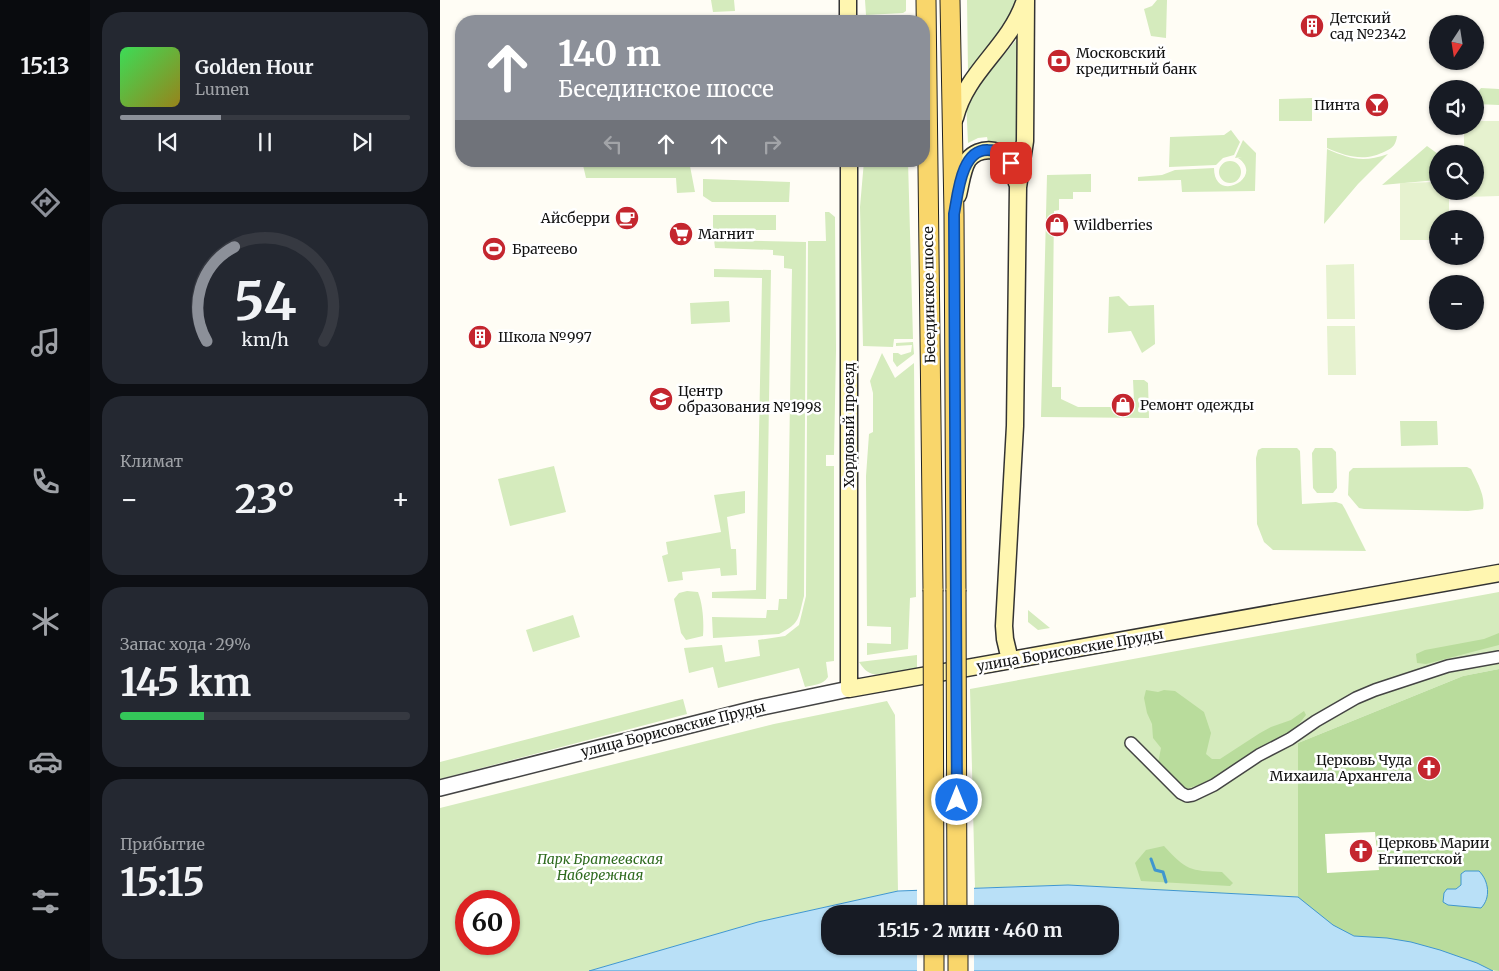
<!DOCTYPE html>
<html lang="ru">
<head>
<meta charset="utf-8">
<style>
  :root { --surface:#171b24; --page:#242831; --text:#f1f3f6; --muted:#9ea1a6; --line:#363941; --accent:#8c9099 }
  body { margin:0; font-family:Merriweather,serif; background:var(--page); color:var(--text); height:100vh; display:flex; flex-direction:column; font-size:19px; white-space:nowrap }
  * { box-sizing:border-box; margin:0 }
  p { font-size:16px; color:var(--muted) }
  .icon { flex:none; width:28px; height:28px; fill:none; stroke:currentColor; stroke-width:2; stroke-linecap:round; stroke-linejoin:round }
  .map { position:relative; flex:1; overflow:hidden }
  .details { display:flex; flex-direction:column; gap:12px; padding:12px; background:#0d0f14; width:350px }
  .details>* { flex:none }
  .top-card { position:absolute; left:15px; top:15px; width:475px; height:152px; border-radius:20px; box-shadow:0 1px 4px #0004; background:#8c9099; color:#fff; overflow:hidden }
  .needle { width:32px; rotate:192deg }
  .tools { position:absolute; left:989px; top:15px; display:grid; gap:10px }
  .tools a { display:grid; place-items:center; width:55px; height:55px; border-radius:50%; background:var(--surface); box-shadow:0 1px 4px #0004; font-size:25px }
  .speed { position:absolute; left:15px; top:890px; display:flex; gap:10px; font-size:25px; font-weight:700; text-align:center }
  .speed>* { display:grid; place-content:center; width:65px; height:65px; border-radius:50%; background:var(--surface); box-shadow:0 1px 4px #0004; line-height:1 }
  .speed .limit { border:8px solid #d22; background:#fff; color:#111 }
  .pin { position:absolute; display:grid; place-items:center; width:42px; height:42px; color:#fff; margin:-21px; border-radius:10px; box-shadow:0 2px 8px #0006 }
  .me { position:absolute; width:55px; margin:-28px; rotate:0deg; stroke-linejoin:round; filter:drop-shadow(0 0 4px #0008) }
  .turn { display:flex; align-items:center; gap:18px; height:105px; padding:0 20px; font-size:22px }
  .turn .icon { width:65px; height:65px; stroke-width:2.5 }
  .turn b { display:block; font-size:35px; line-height:42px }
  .lanes { display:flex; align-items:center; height:48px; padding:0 20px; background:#0003; justify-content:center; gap:25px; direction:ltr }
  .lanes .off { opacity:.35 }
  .big { font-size:38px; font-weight:700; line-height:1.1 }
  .details .card { flex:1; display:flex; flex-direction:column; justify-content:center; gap:8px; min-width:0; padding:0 18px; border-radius:20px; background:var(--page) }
  .details .dial { align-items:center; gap:0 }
  .dial svg { height:130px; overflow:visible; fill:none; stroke:var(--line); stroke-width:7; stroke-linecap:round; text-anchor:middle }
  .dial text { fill:var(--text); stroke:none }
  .song { display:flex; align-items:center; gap:15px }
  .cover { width:60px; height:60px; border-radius:8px; background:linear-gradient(135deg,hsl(130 70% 55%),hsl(50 70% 35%)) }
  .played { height:5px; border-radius:2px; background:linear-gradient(90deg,var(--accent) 35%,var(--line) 35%) }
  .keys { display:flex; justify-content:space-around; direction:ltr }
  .heat { display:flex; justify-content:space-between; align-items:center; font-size:28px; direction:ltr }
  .charge { height:8px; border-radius:4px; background:linear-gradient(90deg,#34c759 29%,var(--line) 0) }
  .trip { position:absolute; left:381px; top:905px; width:298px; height:50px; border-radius:20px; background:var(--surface); box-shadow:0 1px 4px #0004; font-weight:700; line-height:50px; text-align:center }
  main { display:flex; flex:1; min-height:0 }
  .tab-bar { display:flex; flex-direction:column; width:90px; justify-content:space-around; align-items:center; background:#090b0e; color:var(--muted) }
  .tab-bar .icon { width:35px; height:35px }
  .tab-bar .current { color:var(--accent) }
  .tab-bar b { font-size:22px; color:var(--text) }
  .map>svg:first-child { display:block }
  .green { fill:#d5ebbd; fill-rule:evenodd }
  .forest { fill:#b9dc9c; fill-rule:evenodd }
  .pitch { fill:#e6f2cf }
  .water { fill:#b9e0f7; stroke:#3f96cf; fill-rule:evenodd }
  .pier { fill:#fffdf5 }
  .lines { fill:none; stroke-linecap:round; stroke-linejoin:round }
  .stream { stroke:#3f96cf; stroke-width:3 }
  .minor-casing { stroke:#444; stroke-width:14 }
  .tertiary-casing { stroke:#444; stroke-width:18 }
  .secondary-casing { stroke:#333; stroke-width:19 }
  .primary-casing { stroke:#222; stroke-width:21 }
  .minor { stroke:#fff; stroke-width:11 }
  .tertiary { stroke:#fff; stroke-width:15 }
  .secondary { stroke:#fff6b0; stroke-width:16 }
  .primary { stroke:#f9d66b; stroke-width:19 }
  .primary-bridge-casing { stroke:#222; stroke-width:21; stroke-linecap:butt }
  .primary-bridge { stroke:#f9d66b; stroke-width:19 }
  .route-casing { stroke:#114b97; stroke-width:12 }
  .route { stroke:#1a73e8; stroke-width:9 }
  .labels { text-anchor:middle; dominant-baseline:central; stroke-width:5; stroke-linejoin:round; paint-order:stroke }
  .poi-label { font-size:14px; fill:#111; stroke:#fff; text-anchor:start }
  .street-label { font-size:14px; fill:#111; stroke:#fff }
  .park-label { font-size:14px; font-style:italic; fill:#2f6b1f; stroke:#fff }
</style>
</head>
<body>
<main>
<nav class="tab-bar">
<b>15:13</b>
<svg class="icon current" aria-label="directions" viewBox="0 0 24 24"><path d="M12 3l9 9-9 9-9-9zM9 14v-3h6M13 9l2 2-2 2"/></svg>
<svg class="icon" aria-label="music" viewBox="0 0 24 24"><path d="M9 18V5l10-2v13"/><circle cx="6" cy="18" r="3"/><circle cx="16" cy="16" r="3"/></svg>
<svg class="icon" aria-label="phone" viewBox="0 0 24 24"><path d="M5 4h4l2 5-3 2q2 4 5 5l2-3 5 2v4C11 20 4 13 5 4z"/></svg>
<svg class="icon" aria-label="climate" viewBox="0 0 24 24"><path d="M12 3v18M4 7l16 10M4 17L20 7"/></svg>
<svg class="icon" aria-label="car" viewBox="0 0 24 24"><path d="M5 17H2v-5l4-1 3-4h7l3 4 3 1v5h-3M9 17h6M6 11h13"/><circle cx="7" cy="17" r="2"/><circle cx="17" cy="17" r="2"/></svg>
<svg class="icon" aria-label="filters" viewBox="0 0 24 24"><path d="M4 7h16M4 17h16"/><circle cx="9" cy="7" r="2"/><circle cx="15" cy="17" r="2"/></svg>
</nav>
<section class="details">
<div class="card">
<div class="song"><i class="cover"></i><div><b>Golden Hour</b><p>Lumen</p></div></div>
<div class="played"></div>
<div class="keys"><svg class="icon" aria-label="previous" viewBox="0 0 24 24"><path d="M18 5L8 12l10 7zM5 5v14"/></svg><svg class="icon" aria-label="pause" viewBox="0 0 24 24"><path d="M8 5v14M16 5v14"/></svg><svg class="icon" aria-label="next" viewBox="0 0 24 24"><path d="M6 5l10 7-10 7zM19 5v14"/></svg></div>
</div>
<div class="card dial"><svg viewBox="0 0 100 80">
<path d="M14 69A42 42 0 1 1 86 69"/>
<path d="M14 69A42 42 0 0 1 31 11" stroke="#8c9099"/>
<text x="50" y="56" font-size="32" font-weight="700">54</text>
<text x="50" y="72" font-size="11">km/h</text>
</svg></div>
<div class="card"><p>Климат</p>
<div class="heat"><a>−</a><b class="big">23°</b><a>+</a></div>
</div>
<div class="card"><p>Запас хода · 29%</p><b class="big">145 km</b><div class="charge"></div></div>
<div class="card"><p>Прибытие</p><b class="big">15:15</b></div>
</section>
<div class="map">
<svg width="1059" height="971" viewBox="0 0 1059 971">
  <rect width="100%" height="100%" fill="#fffdf5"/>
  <path class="green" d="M271,0H294L295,11L273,12Z
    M425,0H466V11L463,13L426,15Z
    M527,0H579L577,13L528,72Z
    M717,0H727L726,38L711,36L704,9L712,6Z
    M577,39L580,40L578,131L577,142L570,147L560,143L548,142L547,137L538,138L528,143L526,100Z
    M1041,88L1059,89V105L1035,104V96Z
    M872,98V121H839V99Z
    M791,130L800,142L794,155L783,158L776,165L729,167L730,137L784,135Z
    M957,136C956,144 953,148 946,151C925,162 908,157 887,148V138Z
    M803,140L816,153L815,191L742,192L741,180L698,181V177L722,175L735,170L774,168C774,205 826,177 798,158L802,157L795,158Z
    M987,146L998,154L997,180L942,185Z
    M887,149C910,159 923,163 948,154L918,184L884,224Z
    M779 172a11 11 0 1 1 22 0a11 11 0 1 1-22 0Z
    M142,161H249L255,192L237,193L236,178H146Z
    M424,161H468L473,339H454L453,347L423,346L420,207Z
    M651,174V192H633V199H619V210L614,211L612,387H621V399L638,407H684L694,401L693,380H704L708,383L709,418L601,417L607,175Z
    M263,179L350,182L349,202H272L263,196Z
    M385,212H389L395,217L396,350L394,455H386V466H394V661L386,662L388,677C383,685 373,685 365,687L359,668L278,688L273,667L249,673L244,648L282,645L285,662L320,656L318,640L345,636L359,625L366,596L368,241H386Z
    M273,215H336V230H273Z
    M274,240L366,242L364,596C358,618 361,623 339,634L273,638L272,617L326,618L327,610H338L339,599H347L352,269L344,268V256L333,255V250L275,248Z
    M274,269L331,270L326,599L272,598V592L316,590L322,278L274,277Z
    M679,296L689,306L714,305L715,344L702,353L691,331L668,333L669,297Z
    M289,301L290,322L251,324L250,303Z
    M473,342L474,354L457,367L453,361V353H458L461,355L471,352L472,345L456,346V343Z
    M442,353L455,378L474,363L476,597L470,598L468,649L427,655V643L451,644V627L427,626L426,476L429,434L433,432V393L430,381Z
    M960,421H997L998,445L961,446Z
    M822,448H857L860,451L862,504L896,502L902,504L905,509L926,551L833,550L824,542L817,524L816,458L818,450Z
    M875,448H892L896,452L897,488L893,493H877L873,488L872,453Z
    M114,466L126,512L70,526L58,479Z
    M1027,467L1031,469C1036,480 1046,496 1043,509L1028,511L924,509L919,508L908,495L909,472L913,468Z
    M305,491V513L287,517L291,549H296L297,575L281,576L280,568L242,572L243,580L228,582L222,556L228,554L226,542L281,532L274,495Z
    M247,591L258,592C263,605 264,622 263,636L246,640L241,633L234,599L239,593Z
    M1059,592V669L1023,676L858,743V897L628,885L535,888L530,689Z
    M588,610L610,628L598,630L588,622Z
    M133,615L140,637L93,652L86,630Z
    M477,655V668C465,670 440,678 430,673C425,671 422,666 419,662Z
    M243,699L247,714L0,779V762Z
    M447,701L455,715L458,891L318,922L149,971H0V808L334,724ZM26,901H69V944H26Z"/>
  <path class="forest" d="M1059,633V645L986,664L977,663L976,654L985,650L1044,639Z
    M1059,669V971C1048,971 1037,963 1027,960C1001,951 976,943 949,939C938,937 926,939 915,936C897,932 872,910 858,897V743L1023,676ZM935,832L939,870L887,873L885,834Z
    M706,690L718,692L724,690L735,691L764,712L771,733L766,754L772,759H780L820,733L831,727L851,720L864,711L866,715L855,729L788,771L759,785L742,790L718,763L721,748L713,738L712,724L707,713L704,698Z
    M724,846C746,870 750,871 782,872L793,883L790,886L701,881L695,863L706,850Z"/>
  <path class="pitch" d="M1035,121H1059V196L1025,197V191H1035V154H1024V127L1035,126Z
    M997,182L998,191H1009V219H998L997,240H960V183Z
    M914,264L915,319H887L886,265Z
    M887,326H915L916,375H888Z"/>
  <path class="water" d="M1025,871H1039C1049,881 1051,898 1041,908L1008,905L1003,902L1004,893L1007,889H1016L1021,885V874Z
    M628,885L858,897L893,925L914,936L947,938L971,942L1000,950L1037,963L1053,971H149L318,922L458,891ZM390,914H670V946H390Z"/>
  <path class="pier" d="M534,885V914H477V888Z
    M477,946H534V971H477Z"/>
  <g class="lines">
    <path class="stream" d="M711,859L715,870L723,872L726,882"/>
    <g class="minor-casing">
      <path id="minor" d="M691,743L741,793L747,796L753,795L774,785L819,755L850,739L876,721L916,698L935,690L1008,666L1059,657"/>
    </g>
    <g class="tertiary-casing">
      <path id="tertiary" d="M0,788L318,708L409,689"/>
    </g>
    <g class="secondary-casing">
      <path id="secondary" d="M408,0V21
        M515,118C526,72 568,48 584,3
        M409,161V689L1059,573
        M518,195C521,183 522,170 528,160C539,146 563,147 571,164C574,169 575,177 577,183
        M570,660L565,639L564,626L575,426L578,187L585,141L586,0"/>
    </g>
    <g class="primary-casing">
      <path id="primary" d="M486,0L493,590
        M510,0L514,214L516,590
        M494,946V971
        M518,946V971"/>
    </g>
    <use href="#minor" class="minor"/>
    <use href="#tertiary" class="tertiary"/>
    <use href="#secondary" class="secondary"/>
    <use href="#primary" class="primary"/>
    <g class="primary-bridge-casing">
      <path id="primary-bridge" d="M493,590L494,914
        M516,590L517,914"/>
    </g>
    <use href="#primary-bridge" class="primary-bridge"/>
  </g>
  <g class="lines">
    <g class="route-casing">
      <path id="route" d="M517,800L514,214C518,194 521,149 548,150C559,150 565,156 571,163"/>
    </g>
    <use href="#route" class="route"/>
  </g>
  <defs>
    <g id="building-disc" transform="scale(1.25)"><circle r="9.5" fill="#c4262e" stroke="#fff"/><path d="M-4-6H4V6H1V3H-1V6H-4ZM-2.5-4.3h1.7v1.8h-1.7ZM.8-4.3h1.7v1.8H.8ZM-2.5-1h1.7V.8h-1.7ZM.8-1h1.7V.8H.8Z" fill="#fff"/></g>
    <g id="bank-disc" transform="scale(1.25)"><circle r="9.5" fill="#c4262e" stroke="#fff"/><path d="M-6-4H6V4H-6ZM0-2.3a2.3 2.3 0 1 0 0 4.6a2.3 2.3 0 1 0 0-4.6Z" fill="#fff"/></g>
    <g id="bar-disc" transform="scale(1.25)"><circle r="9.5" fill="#c4262e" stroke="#fff"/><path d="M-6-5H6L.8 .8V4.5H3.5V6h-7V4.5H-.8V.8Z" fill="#fff"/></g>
    <g id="cafe-disc" transform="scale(1.25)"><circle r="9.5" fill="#c4262e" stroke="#fff"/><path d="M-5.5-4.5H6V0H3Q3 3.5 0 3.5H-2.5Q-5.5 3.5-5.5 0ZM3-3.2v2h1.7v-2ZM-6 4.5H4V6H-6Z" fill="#fff"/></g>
    <g id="shop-disc" transform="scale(1.25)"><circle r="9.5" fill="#c4262e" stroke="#fff"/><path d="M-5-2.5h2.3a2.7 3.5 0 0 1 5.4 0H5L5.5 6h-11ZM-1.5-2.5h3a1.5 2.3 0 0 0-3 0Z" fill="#fff"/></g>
    <g id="supermarket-disc" transform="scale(1.25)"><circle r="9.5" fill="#c4262e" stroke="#fff"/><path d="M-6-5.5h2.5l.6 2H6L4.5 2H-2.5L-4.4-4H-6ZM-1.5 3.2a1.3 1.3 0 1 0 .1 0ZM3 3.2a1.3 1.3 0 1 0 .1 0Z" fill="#fff"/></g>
    <g id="stadium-disc" transform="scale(1.25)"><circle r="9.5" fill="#c4262e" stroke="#fff"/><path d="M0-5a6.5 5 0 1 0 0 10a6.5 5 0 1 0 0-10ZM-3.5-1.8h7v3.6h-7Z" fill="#fff"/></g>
    <g id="school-disc" transform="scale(1.25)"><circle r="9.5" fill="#c4262e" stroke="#fff"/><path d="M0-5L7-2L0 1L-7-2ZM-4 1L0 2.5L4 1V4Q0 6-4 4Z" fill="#fff"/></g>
    <g id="church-disc" transform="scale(1.25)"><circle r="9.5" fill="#c4262e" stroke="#fff"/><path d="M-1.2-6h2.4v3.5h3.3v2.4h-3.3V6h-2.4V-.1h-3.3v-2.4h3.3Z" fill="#fff"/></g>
  </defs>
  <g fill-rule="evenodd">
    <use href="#building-disc" x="872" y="26"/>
    <use href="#bank-disc" x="619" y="61"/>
    <use href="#bar-disc" x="937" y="105"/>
    <use href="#cafe-disc" x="187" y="218"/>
    <use href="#shop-disc" x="617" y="225"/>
    <use href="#supermarket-disc" x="241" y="234"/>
    <use href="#stadium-disc" x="54" y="249"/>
    <use href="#building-disc" x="40" y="337"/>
    <use href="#school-disc" x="221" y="399"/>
    <use href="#shop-disc" x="683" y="405"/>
    <use href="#church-disc" x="989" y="768"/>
    <use href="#church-disc" x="921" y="851"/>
  </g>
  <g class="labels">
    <g class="poi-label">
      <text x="890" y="18">Детский<tspan x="890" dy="16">сад №2342</tspan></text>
      <text x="636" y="53">Московский<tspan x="636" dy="16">кредитный банк</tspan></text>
      <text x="920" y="105" text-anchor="end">Пинта</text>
      <text x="170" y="218" text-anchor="end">Айсберри</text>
      <text x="634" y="225">Wildberries</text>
      <text x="258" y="234">Магнит</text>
      <text x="72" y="249">Братеево</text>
      <text x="58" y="337">Школа №997</text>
      <text x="238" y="391">Центр<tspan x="238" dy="16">образования №1998</tspan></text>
      <text x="700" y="405">Ремонт одежды</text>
      <text x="972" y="760" text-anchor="end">Церковь Чуда<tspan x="972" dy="16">Михаила Архангела</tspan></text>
      <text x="938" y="843">Церковь Марии<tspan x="938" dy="16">Египетской</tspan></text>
    </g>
    <g class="street-label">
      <text transform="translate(489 295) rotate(-91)">Бесединское шоссе</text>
      <text transform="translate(409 425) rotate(-90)">Хордовый проезд</text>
      <text transform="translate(630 650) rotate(-10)">улица Борисовские Пруды</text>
      <text transform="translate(233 729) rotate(-14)">улица Борисовские Пруды</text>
    </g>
    <g class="park-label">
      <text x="160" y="859">Парк Братеевская<tspan x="160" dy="16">Набережная</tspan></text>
    </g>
  </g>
</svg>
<div class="tools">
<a><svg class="needle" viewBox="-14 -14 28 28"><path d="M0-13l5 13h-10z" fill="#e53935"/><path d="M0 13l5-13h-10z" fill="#9ea1a6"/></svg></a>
<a><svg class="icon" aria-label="sound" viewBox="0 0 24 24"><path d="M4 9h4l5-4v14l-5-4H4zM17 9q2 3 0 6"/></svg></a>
<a><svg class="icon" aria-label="search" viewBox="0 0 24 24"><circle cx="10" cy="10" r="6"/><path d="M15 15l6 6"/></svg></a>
<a>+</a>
<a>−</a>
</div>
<div class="speed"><div class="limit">60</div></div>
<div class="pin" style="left:571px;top:163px;background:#d93025"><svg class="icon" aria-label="arrive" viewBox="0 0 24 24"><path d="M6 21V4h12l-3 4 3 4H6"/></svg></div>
<svg class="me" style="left:517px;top:800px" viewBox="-20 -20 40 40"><circle r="17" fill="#1a73e8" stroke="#fff" stroke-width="3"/><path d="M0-11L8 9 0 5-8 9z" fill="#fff"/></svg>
<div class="trip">15:15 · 2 мин · 460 m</div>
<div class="top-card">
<div class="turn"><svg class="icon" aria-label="ahead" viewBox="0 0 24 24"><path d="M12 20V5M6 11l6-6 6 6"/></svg><div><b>140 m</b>Бесединское шоссе</div></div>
<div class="lanes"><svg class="icon off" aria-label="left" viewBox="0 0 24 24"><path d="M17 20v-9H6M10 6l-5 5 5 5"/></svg><svg class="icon" aria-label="ahead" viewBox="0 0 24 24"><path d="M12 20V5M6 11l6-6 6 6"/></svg><svg class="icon" aria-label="ahead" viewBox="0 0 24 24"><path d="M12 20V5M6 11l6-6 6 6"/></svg><svg class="icon off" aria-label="right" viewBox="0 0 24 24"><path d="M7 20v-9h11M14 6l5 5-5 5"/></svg></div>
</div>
</div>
</main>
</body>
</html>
